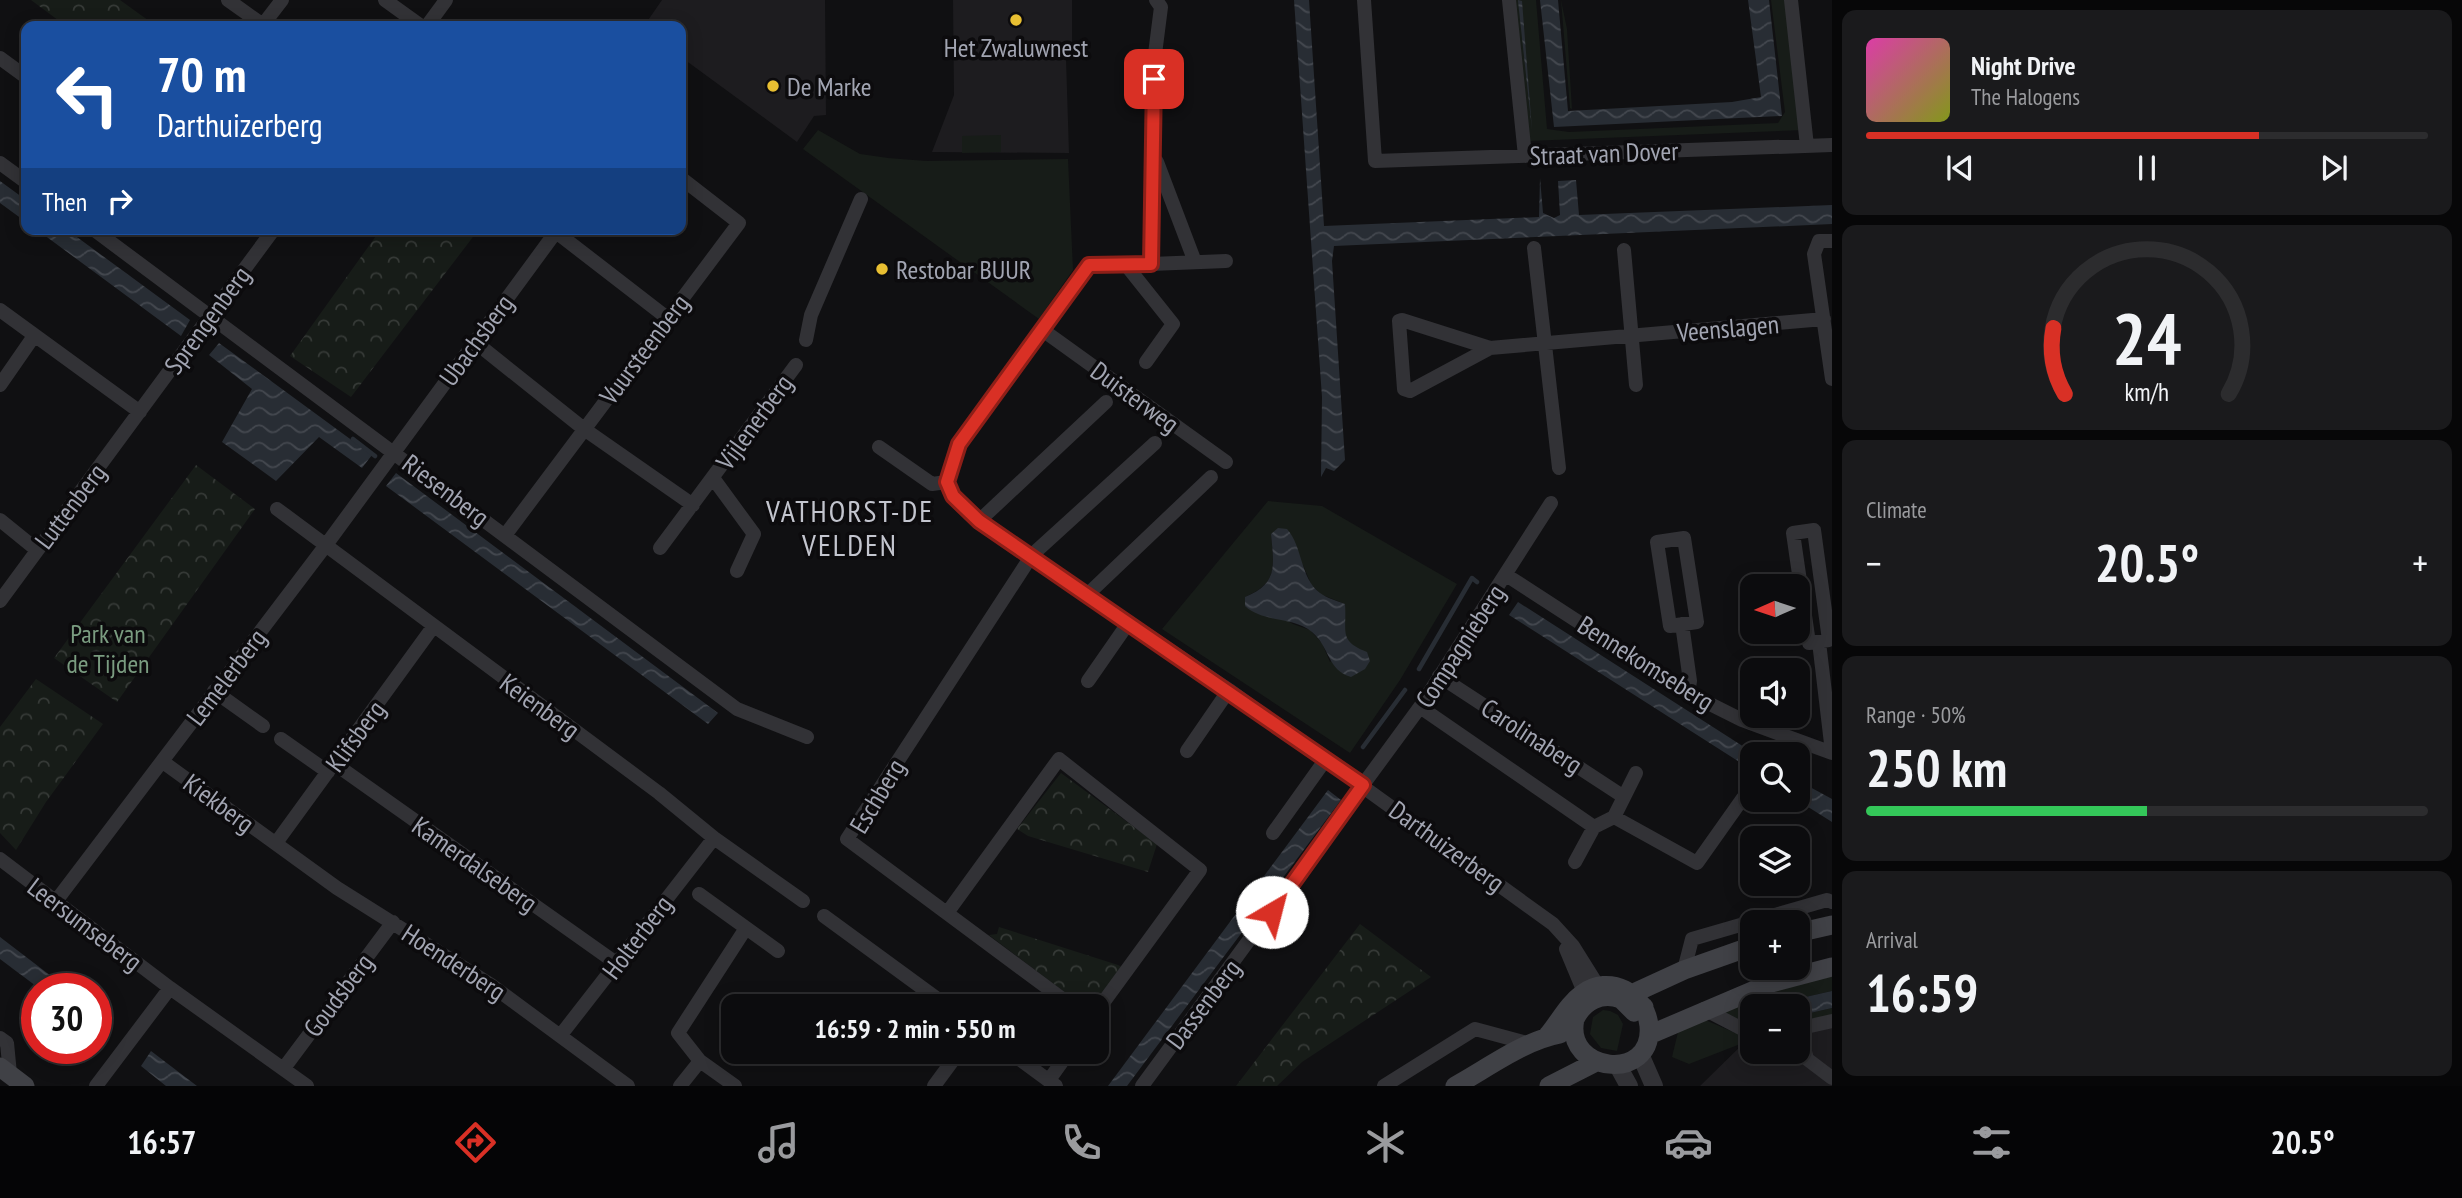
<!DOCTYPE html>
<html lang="en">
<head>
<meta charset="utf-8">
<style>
  :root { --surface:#0c0c0e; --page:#1a1a1c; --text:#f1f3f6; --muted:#9a9b9e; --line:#2c2c2e; --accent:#d93025 }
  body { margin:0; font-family:"PT Sans Narrow",sans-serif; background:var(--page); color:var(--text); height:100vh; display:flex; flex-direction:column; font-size:26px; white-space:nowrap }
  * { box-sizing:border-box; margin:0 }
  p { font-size:23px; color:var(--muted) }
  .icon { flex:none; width:38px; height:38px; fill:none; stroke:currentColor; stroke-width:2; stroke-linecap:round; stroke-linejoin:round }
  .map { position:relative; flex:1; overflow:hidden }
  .details { display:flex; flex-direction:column; gap:10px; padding:10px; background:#070708; width:630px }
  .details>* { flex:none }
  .top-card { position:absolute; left:21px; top:21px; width:665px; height:214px; border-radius:14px; box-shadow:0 4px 18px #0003,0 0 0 2px var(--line); background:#1a4fa0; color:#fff; overflow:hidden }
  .needle { width:46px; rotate:267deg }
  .tools { position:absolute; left:1740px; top:574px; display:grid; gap:14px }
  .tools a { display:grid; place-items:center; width:70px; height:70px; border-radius:14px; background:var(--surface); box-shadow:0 4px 18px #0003,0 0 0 2px var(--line); font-size:35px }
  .speed { position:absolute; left:21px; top:973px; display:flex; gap:14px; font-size:35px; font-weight:700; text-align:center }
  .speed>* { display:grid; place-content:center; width:91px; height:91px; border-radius:50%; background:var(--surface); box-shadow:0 4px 18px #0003,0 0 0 2px var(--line); line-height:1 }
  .speed .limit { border:10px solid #d22; background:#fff; color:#111 }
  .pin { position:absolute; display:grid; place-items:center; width:60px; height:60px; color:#fff; margin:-30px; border-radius:14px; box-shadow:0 4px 10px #0006 }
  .me { position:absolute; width:77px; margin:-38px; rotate:37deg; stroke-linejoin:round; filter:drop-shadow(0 0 5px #0008) }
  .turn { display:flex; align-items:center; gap:24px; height:147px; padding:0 21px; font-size:32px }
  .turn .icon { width:91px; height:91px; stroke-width:2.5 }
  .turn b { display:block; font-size:49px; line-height:60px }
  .then { display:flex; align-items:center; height:66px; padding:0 21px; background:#0003; gap:14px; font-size:26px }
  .big { font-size:52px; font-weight:800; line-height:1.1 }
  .details .tile { flex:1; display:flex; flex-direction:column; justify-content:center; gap:10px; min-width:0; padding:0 24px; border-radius:14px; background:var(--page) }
  .details .dial { align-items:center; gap:0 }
  .dial svg { height:182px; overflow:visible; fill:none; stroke:var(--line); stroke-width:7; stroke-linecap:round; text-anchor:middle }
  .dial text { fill:var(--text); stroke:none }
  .song { display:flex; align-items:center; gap:21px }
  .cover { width:84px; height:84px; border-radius:10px; background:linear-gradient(135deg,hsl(320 70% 55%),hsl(70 70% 35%)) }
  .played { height:7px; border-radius:4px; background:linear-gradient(90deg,var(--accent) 70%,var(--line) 70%) }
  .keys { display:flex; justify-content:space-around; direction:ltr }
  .heat { display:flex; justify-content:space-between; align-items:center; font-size:38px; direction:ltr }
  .charge { height:10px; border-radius:5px; background:linear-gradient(90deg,#34c759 50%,var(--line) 0) }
  .trip { position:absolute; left:721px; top:994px; width:388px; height:70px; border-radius:14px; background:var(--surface); box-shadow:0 4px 18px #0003,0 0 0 2px var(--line); font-weight:800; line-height:70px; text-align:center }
  .menu { display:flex; height:112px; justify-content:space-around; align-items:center; background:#050506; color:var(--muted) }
  .menu .icon { width:49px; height:49px }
  .menu .active { color:var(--accent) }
  .menu b { font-size:32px; color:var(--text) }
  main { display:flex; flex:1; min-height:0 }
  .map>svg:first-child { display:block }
  .built { fill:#1d1c1f }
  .grass { fill:#171c18; fill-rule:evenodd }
  .forest { fill:url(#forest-crowns) }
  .water { fill:url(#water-waves) }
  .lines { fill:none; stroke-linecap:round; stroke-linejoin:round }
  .stream { stroke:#282d34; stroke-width:4.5 }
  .minor { stroke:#323236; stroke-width:14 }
  .tertiary { stroke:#323236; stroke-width:18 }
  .secondary { stroke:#404146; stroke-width:19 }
  .route-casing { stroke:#8d1f18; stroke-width:18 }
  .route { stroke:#d93025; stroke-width:12 }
  .poi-dot { fill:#e8bf32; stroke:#0c0b0d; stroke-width:2.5 }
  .labels { text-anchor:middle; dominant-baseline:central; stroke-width:7; stroke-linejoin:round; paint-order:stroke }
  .poi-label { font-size:26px; fill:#a2a5b2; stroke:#0c0b0d; text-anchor:start }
  .street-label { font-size:26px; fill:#a2a5b2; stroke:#0c0b0d }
  .park-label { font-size:26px; fill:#7a9c80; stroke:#0c0b0d }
  .quarter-label { font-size:30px; letter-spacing:2px; fill:#c3c5ce; stroke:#0c0b0d }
</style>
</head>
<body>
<main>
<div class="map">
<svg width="1832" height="1086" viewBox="0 0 1832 1086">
  <defs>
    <pattern id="forest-crowns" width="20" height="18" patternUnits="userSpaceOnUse" patternTransform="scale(1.75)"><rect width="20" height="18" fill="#171c18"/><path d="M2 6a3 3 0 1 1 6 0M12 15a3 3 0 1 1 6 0" fill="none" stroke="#363a37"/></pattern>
    <pattern id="water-waves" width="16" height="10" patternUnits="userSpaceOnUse" patternTransform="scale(1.75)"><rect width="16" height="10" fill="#282d34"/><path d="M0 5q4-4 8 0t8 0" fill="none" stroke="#44484f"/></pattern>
  </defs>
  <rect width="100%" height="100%" fill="#101012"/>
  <path class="built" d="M662,0H825L826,115L814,116L797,142L681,57V26H644Z
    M953,0H1072V59H1066L1069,153L932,152L954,95Z
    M1832,1018V1086H1700L1748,1039H1752V1052H1797V1027Z"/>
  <path class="grass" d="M1513,0H1536L1547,129L1569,132L1778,123L1785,112L1771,0H1787L1803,130L1528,141Z
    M1561,0L1567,29L1572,109L1570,108Z
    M818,130L860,154L888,158L926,161L1068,159L1073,270L1039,319L803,149Z
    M1001,135V152L962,153V136Z
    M1268,501L1322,506L1457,584L1400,680L1350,753L1162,629ZM1271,534L1303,565L1311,584L1320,594L1345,604V638L1350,646L1330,662L1322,643L1310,630L1293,624L1245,597C1278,583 1274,567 1271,534Z
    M1832,970V991L1766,1006H1752V1028L1723,1014L1742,996Z
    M1832,1008V1018L1797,1026V1016Z
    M1610,1011L1618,1015L1623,1024L1617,1051L1601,1048L1590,1034L1593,1017L1603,1010Z
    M1703,1019L1747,1038L1748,1041L1689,1064L1672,1057L1678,1032Z"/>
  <path class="forest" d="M31,0H120L156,26H66Z
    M381,229H479L351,397L290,356Z
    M196,465L255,509L117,702L54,658Z
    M36,679L103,724L46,802L16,850L0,833V727Z
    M1061,773L1157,844L1148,872L1028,836L1017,829Z
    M1360,924L1431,977L1302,1062L1277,1086H1236Z
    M999,927L1118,965L1124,968L1094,1006H1083L989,935L997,934Z"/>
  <path class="water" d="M1294,0H1309L1324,226L1539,217L1540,178L1543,213L1554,218L1560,215L1558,181L1576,180L1579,215L1832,205V224L1334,246L1332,261L1345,460L1334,471L1326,468L1321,477L1322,397Z
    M1518,0L1522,1L1532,130L1518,1Z
    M1540,0H1558L1568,111L1732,102L1761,97L1748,0H1769L1782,116L1554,127Z
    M0,181L26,200V222L0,203Z
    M36,229H66L190,320L181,336Z
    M219,343L372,455L362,468L319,437L276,481L222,442L252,389L209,355Z
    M396,473L718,713L708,724L386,486Z
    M1278,528L1287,529C1303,547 1300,578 1320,593C1327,598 1337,601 1345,604C1347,632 1338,641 1367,652L1370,661L1365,669L1351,677C1327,670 1330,647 1312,632C1294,616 1263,623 1245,606V597C1278,584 1274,566 1271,534Z
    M1518,602L1755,754H1752V770L1509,615Z
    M1797,780L1832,799V822L1797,800Z
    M1328,790L1341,800L1127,1086H1108Z
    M0,937L68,989H40L0,959Z
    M1832,991V1008L1797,1016V1006H1766Z
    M96,1011L112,1022L102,1036L96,1032Z
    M151,1051L197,1086H166L141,1066Z"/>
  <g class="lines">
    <path class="stream" d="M353,439L375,456
      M1419,669L1472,578L1477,582
      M1363,747L1405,690"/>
    <path class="minor" d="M228,0L263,25
      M385,0L421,26
      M1156,0L1161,7L1155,54L1151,264L1089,265L959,444L947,482L953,496L979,521L1229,690L1553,924L1573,946L1598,986
      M1364,0L1375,161L1832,145
      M1509,0L1525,156
      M1791,0L1807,146
      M262,26L282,0
      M427,26L446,0
      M0,58L26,77
      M1157,162L1195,262
      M0,163L26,182
      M93,229L737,709L807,737
      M556,232L666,317
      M1832,241H1819L1814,254L1832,379
      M1534,248L1559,468
      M1624,250L1636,385
      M1151,264L1226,261
      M1126,265L1173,324L1146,362
      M0,310L140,412
      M1044,331L1226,462
      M806,340L811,315L861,199
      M475,342L584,429L693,505
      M1490,348L1410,391L1404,389L1399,321L1402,320L1490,348L1824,319
      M0,385L34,336
      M879,447L932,484L947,482
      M713,478L754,534L737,571
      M277,509L659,793L714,838L803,901
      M0,520L37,550
      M979,521L1106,402
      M1814,530L1829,640L1809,643L1793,533Z
      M506,534L739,223L681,178
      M1684,538L1697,622L1670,626L1657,542Z
      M660,548L796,365
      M1506,575L1688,693L1742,720L1832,753
      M1088,594L1211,477
      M0,601L274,229
      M1682,624L1690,681L1688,693
      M1819,642L1832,752
      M1088,681L1129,622
      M214,691L263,726
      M1420,707L1594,827L1614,817L1624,797L1439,676
      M281,739L328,772
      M1187,751L1229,690
      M163,762L337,888L491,985L628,1086
      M335,764L616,963
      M1624,797L1636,773
      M1614,817L1697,863L1743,798
      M1273,833L1326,759
      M276,843L433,627
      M0,859L170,988L307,1086
      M1575,862L1594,827
      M699,894L778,951
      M56,901L326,545L558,229
      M947,913L1059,759L1200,870L1097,1011
      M824,916L947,1006
      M1566,949L1584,992
      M1684,970L1692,939L1827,900L1832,902
      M1072,1006L847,839L1032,555L1155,443
      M1704,1009L1752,1034
      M1797,1029L1832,1021
      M1799,1029L1807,1059L1832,1078
      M560,1036L714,838
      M0,1038L7,1043L10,1074
      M1010,1052L1056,1086
      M700,1061L735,1086
      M284,1068L393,922
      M1049,1080L1069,1052
      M96,1086L170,988
      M680,1086L700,1061L678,1033L746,928
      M934,1086L959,1052
      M1142,1086L1420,707L1551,503
      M1384,1086L1475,1029L1531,1044"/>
    <path class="tertiary" d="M1640,1054L1654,1086
      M1618,1066L1629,1086"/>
    <path class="secondary" d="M1797,933L1832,925
      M1623,998L1684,970L1752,946
      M1548,1035C1559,1022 1568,1004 1582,994C1609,973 1646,993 1649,1026C1654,1083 1563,1073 1575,1019C1584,1001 1601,992 1621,999L1634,1012L1644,1007
      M1649,1035L1771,983L1832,967
      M0,1067L25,1086
      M1455,1086C1488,1068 1523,1041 1560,1034
      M1549,1086L1596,1062"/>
  </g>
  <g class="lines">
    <g class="route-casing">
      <path id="route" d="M1154,79L1151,264L1089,265L959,444L947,482L953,496L979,521L1363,785L1272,912"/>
    </g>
    <use href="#route" class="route"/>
  </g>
  <g class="poi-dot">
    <circle cx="1016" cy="20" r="7"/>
    <circle cx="773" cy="86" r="7"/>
    <circle cx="882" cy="269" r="7"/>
  </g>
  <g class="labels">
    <g class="poi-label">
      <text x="1016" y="47" text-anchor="middle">Het Zwaluwnest</text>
      <text x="787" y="86">De Marke</text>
      <text x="896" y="269">Restobar BUUR</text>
    </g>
    <g class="street-label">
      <text transform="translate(1604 153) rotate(-2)">Straat van Dover</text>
      <text transform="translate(207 320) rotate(-54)">Sprengenberg</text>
      <text transform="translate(1728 328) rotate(-5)">Veenslagen</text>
      <text transform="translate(476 340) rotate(-54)">Ubachsberg</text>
      <text transform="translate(644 349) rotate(-53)">Vuursteenberg</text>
      <text transform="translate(1135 397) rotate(36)">Duisterweg</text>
      <text transform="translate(754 422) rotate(-54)">Vijlenerberg</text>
      <text transform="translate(446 490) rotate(37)">Riesenberg</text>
      <text transform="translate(70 506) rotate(-53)">Luttenberg</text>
      <text transform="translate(1460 646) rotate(-57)">Compagnieberg</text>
      <text transform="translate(1646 663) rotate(32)">Bennekomseberg</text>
      <text transform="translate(226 677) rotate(-53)">Lemelerberg</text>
      <text transform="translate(540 706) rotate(36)">Keienberg</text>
      <text transform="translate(355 736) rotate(-54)">Klifsberg</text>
      <text transform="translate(1532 736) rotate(33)">Carolinaberg</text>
      <text transform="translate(877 796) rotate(-59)">Eschberg</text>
      <text transform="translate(219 803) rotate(36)">Kiekberg</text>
      <text transform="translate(1447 846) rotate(36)">Darthuizerberg</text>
      <text transform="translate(475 864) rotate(35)">Kamerdalseberg</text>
      <text transform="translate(85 924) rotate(37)">Leersumseberg</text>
      <text transform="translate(637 937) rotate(-53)">Holterberg</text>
      <text transform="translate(454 962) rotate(33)">Hoenderberg</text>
      <text transform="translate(338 995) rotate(-53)">Goudsberg</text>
      <text transform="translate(1203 1004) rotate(-53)">Dassenberg</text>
    </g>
    <g class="park-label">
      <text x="108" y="633">Park van<tspan x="108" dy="30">de Tijden</tspan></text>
    </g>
    <g class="quarter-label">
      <text x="850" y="510">VATHORST-DE<tspan x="850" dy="34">VELDEN</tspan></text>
    </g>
  </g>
</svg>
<div class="tools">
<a><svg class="needle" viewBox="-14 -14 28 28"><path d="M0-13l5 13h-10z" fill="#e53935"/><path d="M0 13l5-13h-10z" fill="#9a9b9e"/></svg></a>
<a><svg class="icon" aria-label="sound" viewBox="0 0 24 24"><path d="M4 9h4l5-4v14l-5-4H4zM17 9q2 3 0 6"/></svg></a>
<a><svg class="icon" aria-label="search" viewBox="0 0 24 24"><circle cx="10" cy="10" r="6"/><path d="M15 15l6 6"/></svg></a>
<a><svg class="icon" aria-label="layers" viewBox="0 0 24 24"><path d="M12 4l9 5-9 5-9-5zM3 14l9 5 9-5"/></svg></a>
<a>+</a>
<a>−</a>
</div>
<div class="speed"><div class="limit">30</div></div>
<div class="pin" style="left:1154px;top:79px;background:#d93025"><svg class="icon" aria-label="arrive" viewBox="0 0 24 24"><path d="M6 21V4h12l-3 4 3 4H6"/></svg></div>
<svg class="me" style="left:1272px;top:912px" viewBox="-20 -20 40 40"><circle r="19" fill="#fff"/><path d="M0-13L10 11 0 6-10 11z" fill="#d93025"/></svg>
<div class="trip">16:59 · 2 min · 550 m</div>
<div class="top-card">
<div class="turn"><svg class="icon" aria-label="left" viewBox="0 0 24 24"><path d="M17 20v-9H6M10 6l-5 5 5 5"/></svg><div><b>70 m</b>Darthuizerberg</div></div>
<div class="then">Then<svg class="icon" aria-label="right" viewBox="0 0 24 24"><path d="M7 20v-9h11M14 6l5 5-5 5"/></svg></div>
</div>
</div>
<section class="details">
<div class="tile">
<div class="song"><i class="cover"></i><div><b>Night Drive</b><p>The Halogens</p></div></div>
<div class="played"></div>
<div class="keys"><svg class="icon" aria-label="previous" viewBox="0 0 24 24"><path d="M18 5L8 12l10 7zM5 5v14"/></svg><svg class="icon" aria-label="pause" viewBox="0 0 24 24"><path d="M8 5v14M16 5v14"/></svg><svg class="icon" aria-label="next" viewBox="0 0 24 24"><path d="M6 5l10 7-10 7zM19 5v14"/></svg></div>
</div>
<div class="tile dial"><svg viewBox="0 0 100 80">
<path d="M14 69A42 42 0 1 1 86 69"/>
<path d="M14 69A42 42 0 0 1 9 40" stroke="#d93025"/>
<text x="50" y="56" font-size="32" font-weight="700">24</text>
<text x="50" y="72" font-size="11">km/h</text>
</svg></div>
<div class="tile"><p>Climate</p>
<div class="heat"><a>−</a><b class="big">20.5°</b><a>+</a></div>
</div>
<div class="tile"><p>Range · 50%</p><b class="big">250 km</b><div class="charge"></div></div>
<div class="tile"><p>Arrival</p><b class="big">16:59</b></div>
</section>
</main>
<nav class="menu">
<b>16:57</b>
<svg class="icon active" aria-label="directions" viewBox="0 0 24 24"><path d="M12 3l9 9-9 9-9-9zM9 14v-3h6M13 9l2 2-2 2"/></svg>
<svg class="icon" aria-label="music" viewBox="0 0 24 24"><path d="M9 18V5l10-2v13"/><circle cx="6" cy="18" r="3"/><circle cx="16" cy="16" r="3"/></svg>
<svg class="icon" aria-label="phone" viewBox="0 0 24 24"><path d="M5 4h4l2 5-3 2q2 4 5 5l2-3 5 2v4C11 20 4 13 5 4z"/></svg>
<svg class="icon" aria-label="climate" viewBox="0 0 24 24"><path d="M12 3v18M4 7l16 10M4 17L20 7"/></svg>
<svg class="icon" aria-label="car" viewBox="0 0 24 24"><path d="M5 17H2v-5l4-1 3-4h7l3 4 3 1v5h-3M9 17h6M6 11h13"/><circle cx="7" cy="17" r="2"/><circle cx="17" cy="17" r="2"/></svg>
<svg class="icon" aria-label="filters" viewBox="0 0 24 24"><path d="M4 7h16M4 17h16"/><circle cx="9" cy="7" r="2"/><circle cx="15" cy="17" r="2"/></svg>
<b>20.5°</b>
</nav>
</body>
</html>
